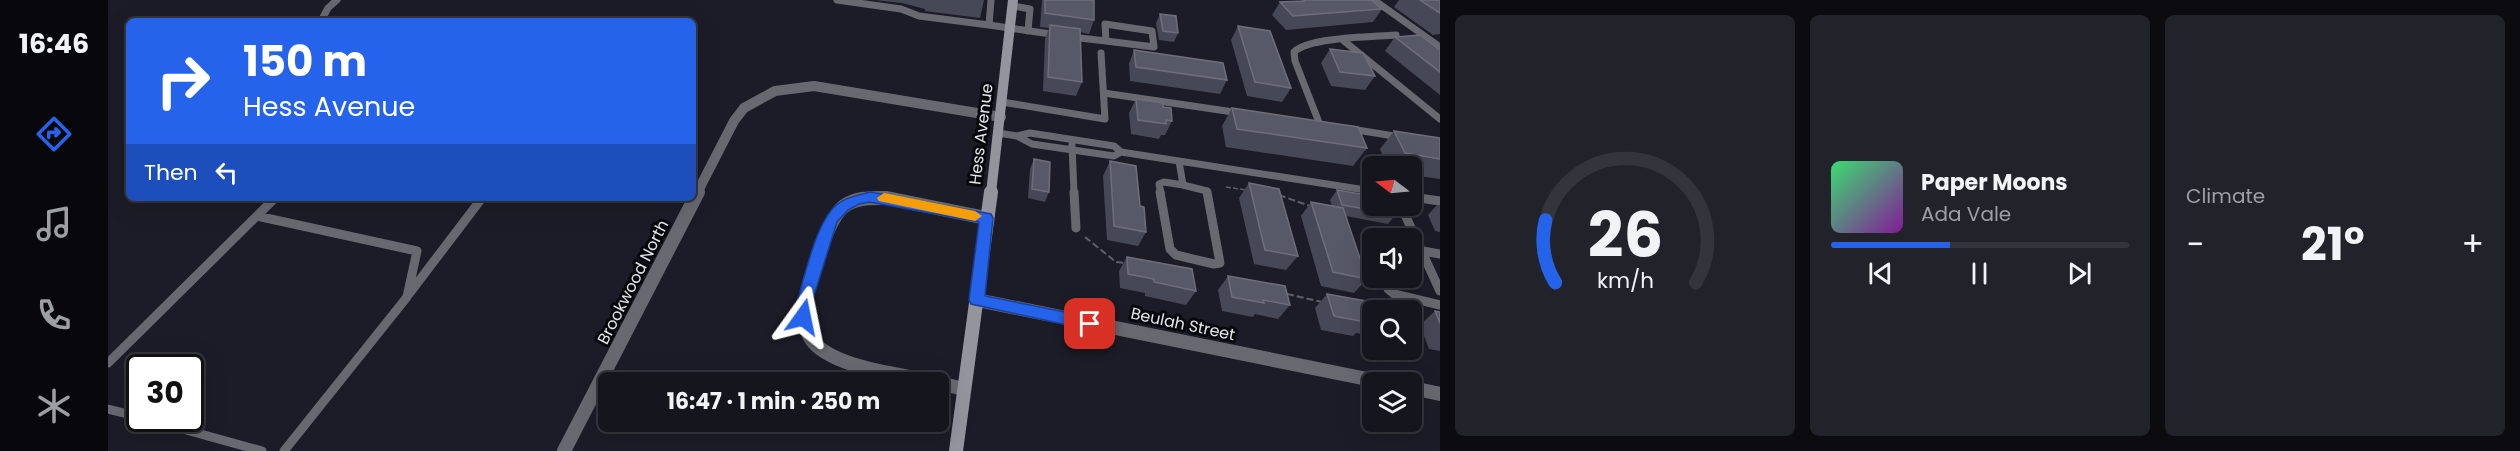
<!DOCTYPE html>
<html lang="en">
<head>
<meta charset="utf-8">
<style>
  :root { --surface:#15151e; --page:#22222b; --text:#f1f3f6; --muted:#9d9fa4; --line:#34343c; --accent:#2563eb }
  body { margin:0; font-family:Poppins,sans-serif; background:var(--page); color:var(--text); height:100vh; display:flex; flex-direction:column; font-size:22px; white-space:nowrap }
  * { box-sizing:border-box; margin:0 }
  p { font-size:20px; color:var(--muted) }
  .icon { flex:none; width:33px; height:33px; fill:none; stroke:currentColor; stroke-width:2; stroke-linecap:round; stroke-linejoin:round }
  .map { position:relative; flex:1; overflow:hidden }
  .sheet { display:flex; flex-direction:column; gap:15px; padding:15px; background:#0c0c10; width:1080px }
  .sheet>* { flex:none }
  .hud { position:absolute; left:18px; top:18px; width:570px; height:183px; border-radius:9px; box-shadow:0 6px 24px #0002,0 0 0 2px var(--line); background:#2563eb; color:#fff; overflow:hidden }
  .needle { width:39px; rotate:286deg }
  .tools { position:absolute; left:1254px; top:156px; display:grid; gap:12px }
  .tools a { display:grid; place-items:center; width:60px; height:60px; border-radius:9px; background:var(--surface); box-shadow:0 6px 24px #0002,0 0 0 2px var(--line); font-size:30px }
  .speed { position:absolute; left:18px; top:354px; display:flex; gap:12px; font-size:30px; font-weight:700; text-align:center }
  .speed>* { display:grid; place-content:center; width:78px; height:78px; border-radius:50%; background:var(--surface); box-shadow:0 6px 24px #0002,0 0 0 2px var(--line); line-height:1 }
  .speed .limit { border:3px solid #111; border-radius:9px; background:#fff; color:#111 }
  .pin { position:absolute; display:grid; place-items:center; width:51px; height:51px; color:#fff; margin:-26px; border-radius:12px; box-shadow:0 3px 9px #0006 }
  .me { position:absolute; width:66px; margin:-33px; rotate:12deg; stroke-linejoin:round; filter:drop-shadow(0 0 4px #0008) }
  .turn { display:flex; align-items:center; gap:21px; height:126px; padding:0 18px; font-size:27px }
  .turn .icon { width:78px; height:78px; stroke-width:2.5 }
  .turn b { display:block; font-size:42px; line-height:51px }
  .then { display:flex; align-items:center; height:57px; padding:0 18px; background:#0003; gap:12px; font-size:22px }
  .big { font-size:45px; font-weight:700; line-height:1.1 }
  .sheet .tile { flex:1; display:flex; flex-direction:column; justify-content:center; gap:9px; min-width:0; padding:0 21px; border-radius:9px; background:var(--page) }
  .sheet .dial { align-items:center; gap:0 }
  .dial svg { height:156px; overflow:visible; fill:none; stroke:var(--line); stroke-width:7; stroke-linecap:round; text-anchor:middle }
  .dial text { fill:var(--text); stroke:none }
  .song { display:flex; align-items:center; gap:18px }
  .cover { width:72px; height:72px; border-radius:9px; background:linear-gradient(135deg,hsl(140 70% 55%),hsl(290 70% 35%)) }
  .played { height:6px; border-radius:3px; background:linear-gradient(90deg,var(--accent) 40%,var(--line) 40%) }
  .keys { display:flex; justify-content:space-around; direction:ltr }
  .heat { display:flex; justify-content:space-between; align-items:center; font-size:33px; direction:ltr }
  .sheet .tiles { flex:1; display:grid; gap:15px; grid-template-columns:repeat(3,1fr) }
  .trip { position:absolute; left:490px; top:372px; width:351px; height:60px; border-radius:9px; background:var(--surface); box-shadow:0 6px 24px #0002,0 0 0 2px var(--line); font-weight:700; line-height:60px; text-align:center }
  main { display:flex; flex:1; min-height:0 }
  .tabs { display:flex; flex-direction:column; width:108px; justify-content:space-around; align-items:center; background:#08080c; color:var(--muted) }
  .tabs .icon { width:42px; height:42px }
  .tabs .on { color:var(--accent) }
  .tabs b { font-size:27px; color:var(--text) }
  .map>svg:first-child { display:block }
  .lines { fill:none; stroke-linecap:round; stroke-linejoin:round }
  .path-far1 { stroke:#5e5e69; stroke-width:1.5; stroke-dasharray:5 2; stroke-linecap:butt }
  .path { stroke:#5e5e69; stroke-width:2; stroke-dasharray:7 3; stroke-linecap:butt }
  .lane-far1 { stroke:#686970; stroke-width:7 }
  .lane { stroke:#686970; stroke-width:9 }
  .street-far1 { stroke:#686970; stroke-width:10 }
  .street { stroke:#686970; stroke-width:14 }
  .secondary-far1 { stroke:#94949f; stroke-width:10 }
  .secondary { stroke:#94949f; stroke-width:14 }
  .wall { fill:#474855 }
  .building { fill:#585966; stroke:#6e6e7b; stroke-width:1.5 }
  .route { fill:#2563eb; stroke:#184099; stroke-width:1.5 }
  .slow { fill:#f59e0b }
  .labels { text-anchor:middle; dominant-baseline:central; stroke-width:6; stroke-linejoin:round; paint-order:stroke }
  .street-label { font-size:16px; fill:#e4e4ed; stroke:#07070c }
</style>
</head>
<body>
<main>
<nav class="tabs">
<b>16:46</b>
<svg class="icon on" aria-label="directions" viewBox="0 0 24 24"><path d="M12 3l9 9-9 9-9-9zM9 14v-3h6M13 9l2 2-2 2"/></svg>
<svg class="icon" aria-label="music" viewBox="0 0 24 24"><path d="M9 18V5l10-2v13"/><circle cx="6" cy="18" r="3"/><circle cx="16" cy="16" r="3"/></svg>
<svg class="icon" aria-label="phone" viewBox="0 0 24 24"><path d="M5 4h4l2 5-3 2q2 4 5 5l2-3 5 2v4C11 20 4 13 5 4z"/></svg>
<svg class="icon" aria-label="climate" viewBox="0 0 24 24"><path d="M12 3v18M4 7l16 10M4 17L20 7"/></svg>
</nav>
<div class="map">
<svg width="1332" height="451" viewBox="0 0 1332 451">
  <rect width="100%" height="100%" fill="#1c1c28"/>
  <g class="lines">
    <path class="path-far1" d="M1118,187L1139,190"/>
    <path class="path" d="M1171,195L1202,206
      M977,237L1008,262L1017,263
      M1179,294L1214,302"/>
    <path class="lane-far1" d="M729,0L793,9L811,16L881,25
      M883,0L881,25L950,35
      M1266,0L1332,47
      M905,6L922,9L920,31
      M213,21L220,8L229,0
      M997,24L1044,31L1046,47L998,41Z
      M963,37L998,41
      M1236,41L1332,119
      M996,93L1132,113
      M894,102L997,119L993,53
      M1212,125L1187,61L1186,52C1201,37 1264,37 1288,35
      M1243,129L1292,137
      M890,133L909,136L924,144L1006,156L1013,152
      M909,136L922,133L1006,146L1013,152L1264,191
      M964,145L966,193
      M1071,161L1075,185
      M1075,185L1099,191V193
      M1053,193L1051,184L1056,182L1075,185"/>
    <path class="lane" d="M966,192L968,228
      M1052,192L1062,249L1068,255L1106,264L1112,263L1099,192
      M1304,197L1332,201
      M1293,206L1332,291
      M149,216L309,251L299,297L176,451
      M1264,244V248
      M1304,249L1332,254
      M1276,278L1280,289L1286,294L1332,305
      M301,294L374,198
      M0,363L167,198
      M0,409L32,417
      M35,418L154,451"/>
    <path class="street-far1" d="M589,193L626,121L636,108L667,91L706,86L893,117"/>
    <path class="street" d="M869,300L1274,382
      M829,382C795,375 732,369 707,344C698,335 694,318 696,305C700,283 719,220 735,207C747,197 764,198 779,198L878,218
      M831,383L856,389
      M1304,388L1332,394
      M456,451L590,192"/>
    <path class="secondary-far1" d="M883,193L905,0"/>
    <path class="secondary" d="M848,451L883,192"/>
  </g>
  <path class="wall" d="M767,0H876L872,18L817,11V9L794,3Z
    M934,0H986V20L981,34L972,32L974,82L968,96L935,91L937,39L941,28L932,27Z
    M1193,0H1263L1274,9L1265,22L1178,30L1164,15L1172,2L1193,1Z
    M1291,0H1332V34L1325,35L1286,7Z
    M1052,14L1070,33L1066,42L1051,40L1048,23Z
    M1130,26L1183,88L1174,102L1139,96L1123,40Z
    M1287,37L1332,50V95L1277,51Z
    M1222,49L1267,76L1257,90L1223,86L1213,63Z
    M1026,50L1119,80L1112,94L1022,81L1021,64Z
    M1028,99L1055,107L1064,121L1057,135H1053L1051,139L1023,134L1021,113Z
    M1124,108L1259,148L1245,166L1118,147L1114,126Z
    M1286,131L1332,138V179L1304,175V166H1279L1272,149Z
    M926,159L941,192L937,202L920,198L922,169Z
    M1002,161L1032,206L1038,232L1030,246L999,240L995,176Z
    M1141,183L1190,256L1178,270L1146,264L1131,198Z
    M1229,190L1288,214L1280,224L1238,216L1259,279L1246,293L1213,286L1193,216L1203,202L1224,206L1222,200Z
    M1329,205L1332,206V232L1327,231L1320,215Z
    M1019,257L1088,291L1078,305L1037,296V293L1012,288L1011,271Z
    M1120,276L1182,305L1170,319L1147,314L1145,317L1114,311L1110,290Z
    M1219,294L1264,310V336L1248,333L1245,336L1213,330L1207,308Z
    M1327,311L1332,312V351L1321,349L1312,325Z"/>
  <path class="building" d="M937,0H986V20L937,13Z
    M1195,0H1263L1274,9L1185,16L1172,2L1197,1Z
    M1312,0H1332V13Z
    M1052,14L1068,16L1070,33L1055,31Z
    M942,25L972,29L974,82L940,77Z
    M1130,26L1162,31L1183,88L1147,82Z
    M1312,35L1332,50V72L1287,37Z
    M1222,49L1255,53L1267,76L1232,72Z
    M1026,50L1115,63L1119,80L1028,67Z
    M1028,99L1055,103V107L1063,108L1064,121L1058,120V124L1030,120Z
    M1124,108L1250,127L1259,148L1129,129Z
    M1286,131L1332,138V159L1297,153Z
    M926,159L942,162L941,192L924,189Z
    M1002,161L1028,166L1032,206L1036,207L1038,232L1006,226Z
    M1141,183L1171,189L1190,256L1157,250Z
    M1229,190L1264,196V206H1285L1288,214L1234,205Z
    M1203,202L1235,208L1259,279L1225,272Z
    M1019,257L1084,269L1088,291L1046,282V279L1020,274Z
    M1120,276L1177,286L1182,305L1155,300L1156,303L1124,297Z
    M1219,294L1280,305L1282,310H1264V319L1257,318L1258,322L1226,316Z
    M1327,311L1332,312V323Z"/>
  <path class="route" d="M762,192L883,214L885,218L877,296L982,317L988,319L990,324L988,328L982,330L863,304L861,300L871,222L762,202L751,204L740,210L729,222L703,305L700,321L695,323L689,321L687,317L688,305C697,277 708,219 731,203C741,196 752,195 762,192Z"/>
  <path class="slow" d="M776,193L867,211L874,216L867,221L771,201L769,198Z"/>
  <g class="labels">
    <g class="street-label">
      <text transform="translate(873 134) rotate(-83)">Hess Avenue</text>
      <text transform="translate(525 282) rotate(-63)">Brookwood North</text>
      <text transform="translate(1075 324) rotate(12)">Beulah Street</text>
    </g>
  </g>
</svg>
<div class="tools">
<a><svg class="needle" viewBox="-14 -14 28 28"><path d="M0-13l5 13h-10z" fill="#e53935"/><path d="M0 13l5-13h-10z" fill="#9d9fa4"/></svg></a>
<a><svg class="icon" aria-label="sound" viewBox="0 0 24 24"><path d="M4 9h4l5-4v14l-5-4H4zM17 9q2 3 0 6"/></svg></a>
<a><svg class="icon" aria-label="search" viewBox="0 0 24 24"><circle cx="10" cy="10" r="6"/><path d="M15 15l6 6"/></svg></a>
<a><svg class="icon" aria-label="layers" viewBox="0 0 24 24"><path d="M12 4l9 5-9 5-9-5zM3 14l9 5 9-5"/></svg></a>
</div>
<div class="speed"><div class="limit">30</div></div>
<div class="pin" style="left:982px;top:324px;background:#d93025"><svg class="icon" aria-label="arrive" viewBox="0 0 24 24"><path d="M6 21V4h12l-3 4 3 4H6"/></svg></div>
<svg class="me" style="left:695px;top:317px" viewBox="-20 -20 40 40"><path d="M0-17L14 15 0 8-14 15z" fill="#2563eb" stroke="#fff" stroke-width="4"/></svg>
<div class="trip">16:47 · 1 min · 250 m</div>
<div class="hud">
<div class="turn"><svg class="icon" aria-label="right" viewBox="0 0 24 24"><path d="M7 20v-9h11M14 6l5 5-5 5"/></svg><div><b>150 m</b>Hess Avenue</div></div>
<div class="then">Then<svg class="icon" aria-label="left" viewBox="0 0 24 24"><path d="M17 20v-9H6M10 6l-5 5 5 5"/></svg></div>
</div>
</div>
<section class="sheet">
<div class="tiles">
<div class="tile dial"><svg viewBox="0 0 100 80">
<path d="M14 69A42 42 0 1 1 86 69"/>
<path d="M14 69A42 42 0 0 1 9 37" stroke="#2563eb"/>
<text x="50" y="56" font-size="32" font-weight="700">26</text>
<text x="50" y="72" font-size="11">km/h</text>
</svg></div>
<div class="tile">
<div class="song"><i class="cover"></i><div><b>Paper Moons</b><p>Ada Vale</p></div></div>
<div class="played"></div>
<div class="keys"><svg class="icon" aria-label="previous" viewBox="0 0 24 24"><path d="M18 5L8 12l10 7zM5 5v14"/></svg><svg class="icon" aria-label="pause" viewBox="0 0 24 24"><path d="M8 5v14M16 5v14"/></svg><svg class="icon" aria-label="next" viewBox="0 0 24 24"><path d="M6 5l10 7-10 7zM19 5v14"/></svg></div>
</div>
<div class="tile"><p>Climate</p>
<div class="heat"><a>−</a><b class="big">21°</b><a>+</a></div>
</div>
</div>
</section>
</main>
</body>
</html>
